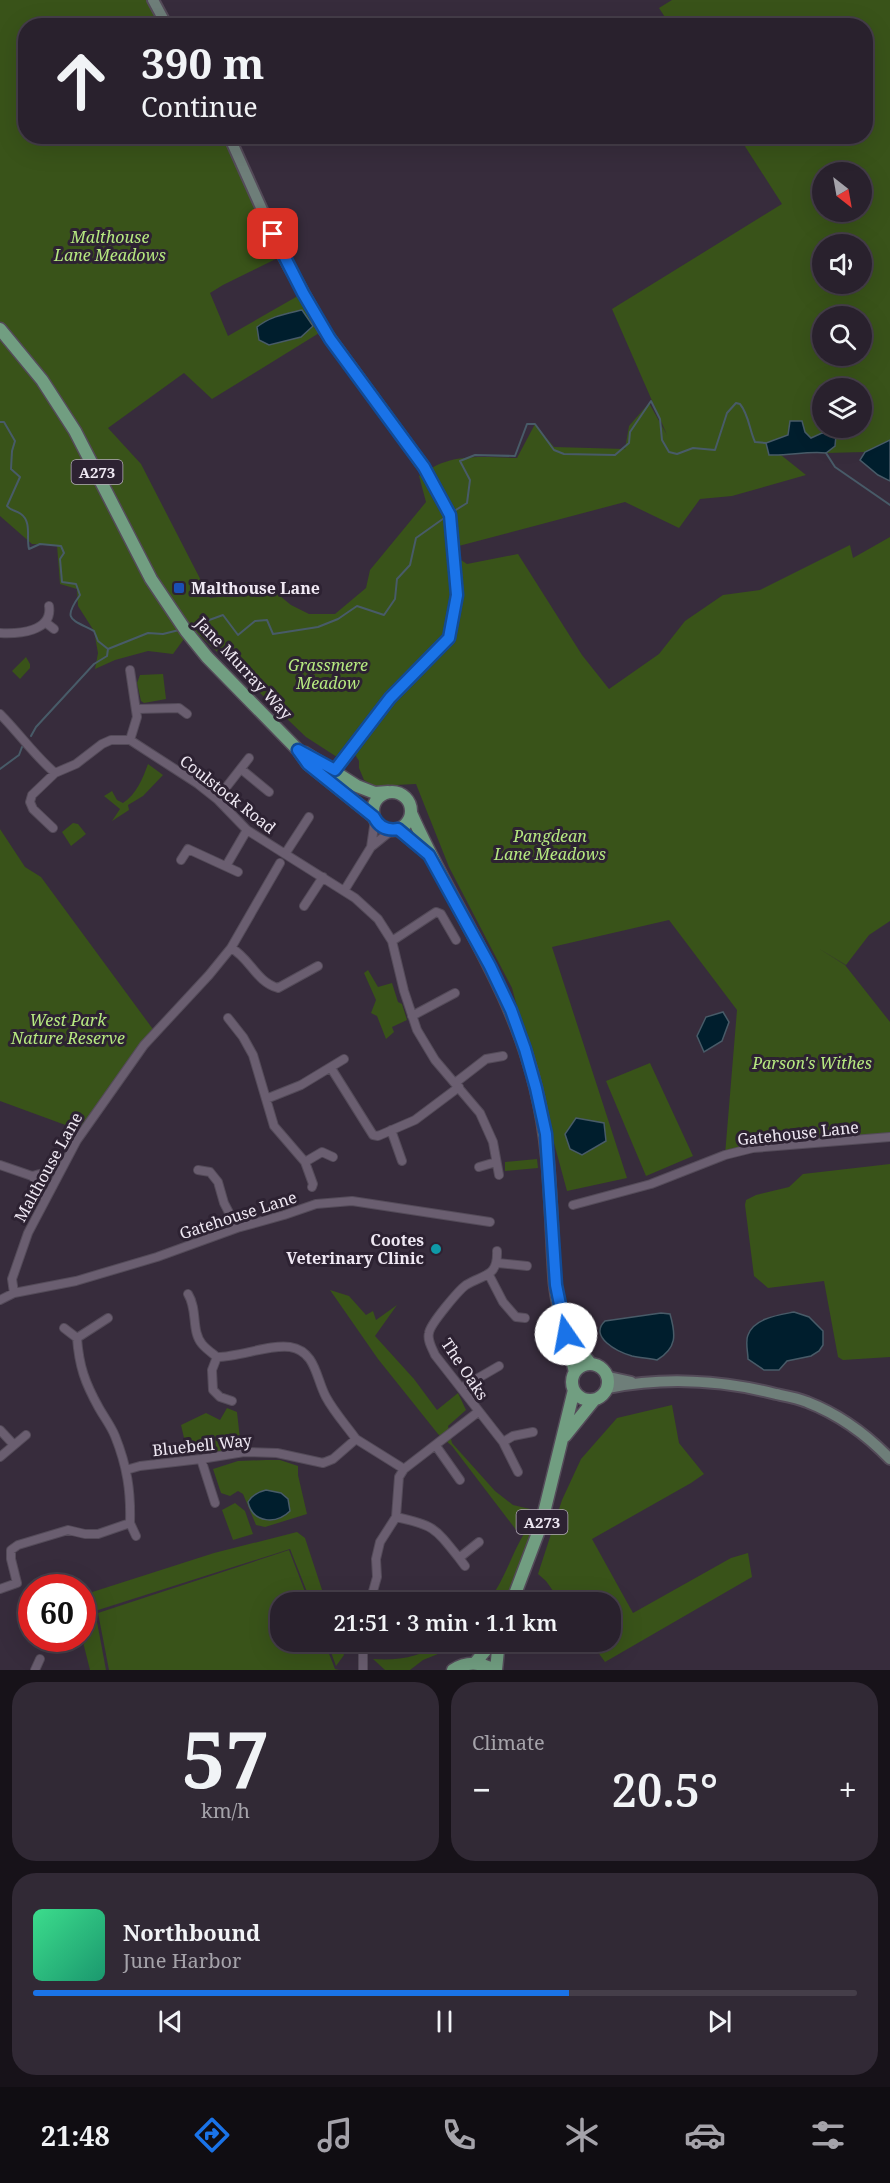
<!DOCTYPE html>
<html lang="en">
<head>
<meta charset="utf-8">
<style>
  :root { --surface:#29212d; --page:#312935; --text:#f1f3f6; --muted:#a5a3aa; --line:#453e49; --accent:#1a73e8 }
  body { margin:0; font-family:"Noto Serif",serif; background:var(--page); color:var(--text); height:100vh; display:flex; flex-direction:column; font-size:22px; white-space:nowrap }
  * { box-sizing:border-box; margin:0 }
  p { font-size:20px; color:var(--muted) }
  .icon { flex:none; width:33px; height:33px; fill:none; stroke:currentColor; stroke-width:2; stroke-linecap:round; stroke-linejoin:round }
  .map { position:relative; height:1670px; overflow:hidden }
  .details { display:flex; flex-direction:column; gap:12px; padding:12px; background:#171219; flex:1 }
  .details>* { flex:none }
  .guide { position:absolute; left:18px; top:18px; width:855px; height:126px; border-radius:24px; box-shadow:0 6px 24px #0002,0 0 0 2px var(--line); background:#29212d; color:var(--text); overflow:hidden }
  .needle { width:39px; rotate:149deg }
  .tools { position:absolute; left:812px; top:162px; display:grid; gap:12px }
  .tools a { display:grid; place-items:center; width:60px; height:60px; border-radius:50%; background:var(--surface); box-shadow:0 6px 24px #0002,0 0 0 2px var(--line); font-size:30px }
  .speed { position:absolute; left:18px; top:1574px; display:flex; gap:12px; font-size:30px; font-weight:700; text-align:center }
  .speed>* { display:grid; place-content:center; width:78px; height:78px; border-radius:50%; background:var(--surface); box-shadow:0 6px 24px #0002,0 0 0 2px var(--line); line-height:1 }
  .speed .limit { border:9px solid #d22; background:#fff; color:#111 }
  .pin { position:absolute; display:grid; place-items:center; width:51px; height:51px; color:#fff; margin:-26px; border-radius:12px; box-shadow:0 3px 9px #0006 }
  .me { position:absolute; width:66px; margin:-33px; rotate:348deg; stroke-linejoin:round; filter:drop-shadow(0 0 4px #0008) }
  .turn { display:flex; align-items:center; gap:21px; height:126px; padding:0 24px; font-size:27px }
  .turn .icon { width:78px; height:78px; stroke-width:2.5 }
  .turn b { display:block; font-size:42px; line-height:51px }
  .big { font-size:45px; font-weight:600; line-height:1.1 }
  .details .widget { flex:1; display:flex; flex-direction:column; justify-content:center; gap:9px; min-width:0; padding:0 21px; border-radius:24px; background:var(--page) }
  .details .dial { align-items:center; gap:0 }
  .dial b { font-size:78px; line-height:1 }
  .song { display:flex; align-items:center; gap:18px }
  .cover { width:72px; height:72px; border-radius:9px; background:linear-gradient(135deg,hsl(150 70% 55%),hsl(160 70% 35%)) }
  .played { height:6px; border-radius:3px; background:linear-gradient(90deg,var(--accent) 65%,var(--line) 65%) }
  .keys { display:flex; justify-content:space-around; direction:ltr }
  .heat { display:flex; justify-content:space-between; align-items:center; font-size:33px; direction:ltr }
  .details .tiles { flex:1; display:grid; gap:12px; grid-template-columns:1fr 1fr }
  .widget:last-child { grid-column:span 2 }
  .trip { position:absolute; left:270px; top:1592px; width:351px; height:60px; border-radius:24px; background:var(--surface); box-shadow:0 6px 24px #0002,0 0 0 2px var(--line); font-weight:600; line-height:60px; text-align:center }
  .menu { display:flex; height:96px; justify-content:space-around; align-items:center; background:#100d12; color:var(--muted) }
  .menu .icon { width:42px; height:42px }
  .menu .on { color:var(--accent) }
  .menu b { font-size:27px; color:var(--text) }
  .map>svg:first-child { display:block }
  .green { fill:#395319; fill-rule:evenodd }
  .water { fill:#001e2d; stroke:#485b68; stroke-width:1.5 }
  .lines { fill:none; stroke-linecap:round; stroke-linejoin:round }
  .stream { stroke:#485b68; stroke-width:2 }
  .street-casing { stroke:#544b59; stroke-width:10 }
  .secondary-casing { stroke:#544b59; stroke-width:14 }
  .primary-casing { stroke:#544b59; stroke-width:15 }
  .street { stroke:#6a5e70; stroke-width:8 }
  .secondary { stroke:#6e7e79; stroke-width:10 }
  .primary { stroke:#719e81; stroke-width:12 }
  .route-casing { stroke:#114b97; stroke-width:15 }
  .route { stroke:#1a73e8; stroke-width:10 }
  .transit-dot { fill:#1a4fb4; stroke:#2d2232; stroke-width:2 }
  .culture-dot { fill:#0f9aa8; stroke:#2d2232; stroke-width:2 }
  .labels { text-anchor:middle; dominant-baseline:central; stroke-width:6; stroke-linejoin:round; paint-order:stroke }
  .shield { fill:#2d2232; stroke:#b5adb9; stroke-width:1.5 }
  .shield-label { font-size:15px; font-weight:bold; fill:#efe8f3 }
  .park-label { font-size:16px; font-style:italic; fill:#b6e980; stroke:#2d2232 }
  .poi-label { font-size:16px; font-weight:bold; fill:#efe8f3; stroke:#2d2232; text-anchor:start }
  .street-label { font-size:16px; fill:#efe8f3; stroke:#2d2232 }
</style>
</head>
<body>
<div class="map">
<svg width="890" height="1670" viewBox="0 0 890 1670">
  <rect width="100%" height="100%" fill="#372c3c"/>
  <path class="green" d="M0,0H153L167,25L26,26V136L229,137L284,255L223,285L210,293L228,336L303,293L324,330L212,399L184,373L108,428L141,464L210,598L226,596L246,582L269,587L291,605L309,614H335L366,588L370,570L426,502L419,476C450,452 480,457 517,458L535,424L554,447L625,449L629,426L649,403L667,435L612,309L782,204L739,137L866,136V26L670,25L659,8L672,0H890V440L865,452L826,453L835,446L811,438L805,432L788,435L766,443L806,475L732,496L700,499L679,528L625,502L451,548L452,595L445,637L340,759L306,737L192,628L173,654L148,651L115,660L95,669L98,653L94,631L78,606L77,589L60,584L57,545L32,544L0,516ZM822,172H861V212H822ZM822,244H861V284H822ZM822,316H861V356H822ZM822,388H861V428H822Z
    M890,537V921L869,935L846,965L818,948L845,965L890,1022V1137L753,1148L725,1155L737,1010L669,920L552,947L627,1178L567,1191L512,988L449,867L416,784L374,786L364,780L359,768V761L354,753L404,689L455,642L463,595L461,560L467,564L518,554L582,655L609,689L659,654L685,621L723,595L760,590L850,545L853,558Z
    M26,657L30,664V668L20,679L12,671Z
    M163,674L166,699L144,703L141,701L137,683L140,675Z
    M148,764L163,775L143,796L128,805L129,810L112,821L120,809L104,796L112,791L117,800L123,803C136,795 143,778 148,764Z
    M73,823L78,824L86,834L71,846L62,832Z
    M0,829L25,867L41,877L155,1032L79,1130L0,1101Z
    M368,970L378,987L392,983L398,1002L402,1004L407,1020L392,1027L394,1032L386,1039L377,1016L371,1013L376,1000L364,973Z
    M650,1063L693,1156L646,1176L606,1081Z
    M537,1159L538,1168L505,1171V1162Z
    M890,1164V1357L843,1360L838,1357L824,1281L768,1288L754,1276L745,1205L746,1200L756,1195L789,1187L803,1174Z
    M330,1290L349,1296L366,1315L373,1311L376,1320L397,1305L375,1336L414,1379L437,1410L458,1393L466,1410L448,1426L452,1443L495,1491L513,1505L530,1509L524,1530L520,1535L452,1446L438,1434L378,1359Z
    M672,1405L679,1443L704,1474L691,1483L592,1539L633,1613L731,1558L748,1553L752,1577L605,1662L590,1641H610V1602H561L546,1581L538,1574L562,1500L581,1459L617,1418Z
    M227,1408L237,1412L241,1448L208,1454L185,1442L181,1425L206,1413L220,1420Z
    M266,1460H280L298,1466V1475L307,1514L265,1527L256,1525L243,1494L238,1491L230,1496L221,1493L213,1469L238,1461ZM249,1507L290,1511C276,1525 260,1523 249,1507Z
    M235,1503L245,1511L253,1534L233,1540L222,1510Z
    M529,1526L530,1547L516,1580L503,1602H487C506,1580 512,1550 529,1526Z
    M297,1532L305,1538L326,1602H311L290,1549L95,1611L106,1670H90L82,1638L83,1595L214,1553Z
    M289,1550L309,1602H280V1641H324L335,1669L339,1670H109L98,1613Z
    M327,1641H339L344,1655L336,1666Z
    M442,1641H456L443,1652L423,1660L410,1670H385L373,1659C397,1661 424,1657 442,1641Z"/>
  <path class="water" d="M302,310L313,326L301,337L269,345L259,340L257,327C271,316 285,314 302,310Z
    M790,421H802L805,432L811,438L822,433L836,435L835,446L826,453C806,451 789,456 769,455L766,443L788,435Z
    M890,440V481L878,475L860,460L865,452Z
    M723,1012L729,1022L722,1041L704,1052L697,1036L706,1017Z
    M576,1118L604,1123L606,1141L582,1155L570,1149L565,1134Z
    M794,1312L809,1317L823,1331V1345L819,1351L811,1356L787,1361L779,1370H764L748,1359C748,1352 745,1341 748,1335C754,1318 779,1315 794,1312Z
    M661,1313L670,1314C676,1335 677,1348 657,1360C648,1358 640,1358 632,1356C618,1352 588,1337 605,1321Z
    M266,1490L281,1493L288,1499L290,1511C277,1524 253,1524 248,1502C252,1495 257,1492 266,1490Z"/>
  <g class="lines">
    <path class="stream" d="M0,422H4L15,441L12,451L11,469L20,477L7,506C11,511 16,510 21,514C32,522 26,538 29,549L40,544L61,546L64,553L60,559L62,582L76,584L80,595C62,620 71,619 94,631L98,641L108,649
      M826,453L835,467L890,505
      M451,513L467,503L470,480L460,461L475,455L515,456L527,424H535L554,450L564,454L615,455L629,443L630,432L651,401L660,419L662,440L669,452L677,454L693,448L715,450L727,413L736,403L740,404C749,415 749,429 755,442L766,443
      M190,627L223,615L238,635L255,621L267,620L273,634L318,627L338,619L357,606L384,615L395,599L397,579L410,565L416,538L447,516
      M108,649L148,633L163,634L179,630
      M31,736L36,727L94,664L107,656L108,649
      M0,769L19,755L22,747"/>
    <g class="street-casing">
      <path id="street" d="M45,622L54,629
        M0,633C18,634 53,632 49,606
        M137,709L179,708L187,714
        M0,714C19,733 34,755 55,773
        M130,740L137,717L130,670
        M241,769L269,792
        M217,799L249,758
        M53,828L33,809L30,802L32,795L55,773L76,764L102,744L111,740H130L198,784L217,799L247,830L355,898L378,919L392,941L404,991L417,1030L435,1060L480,1113L493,1142L499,1175
        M371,847L375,820
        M285,854L309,817
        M181,860L188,849L238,872
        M226,866L247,830
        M344,891L371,847L392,830
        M304,906L323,877
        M392,941L436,912L441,914L456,940
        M231,948C250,958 256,982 278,988L318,966
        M412,1016L455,993
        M228,1018L243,1037L253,1055L274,1126L305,1162L313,1184L312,1187
        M331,1068L373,1135L378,1136L415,1120L459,1087
        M455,1083L486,1059L503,1056
        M266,1099L301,1085L344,1059
        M391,1130L402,1161
        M305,1162L322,1152L333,1157
        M0,1165L32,1176L62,1168
        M479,1167L496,1162
        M198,1170L210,1172L218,1182L224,1203L237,1228
        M32,1176L40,1186L45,1198
        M573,1205L651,1184L725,1155L753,1148L890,1137
        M497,1251C498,1277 484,1274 466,1285C459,1290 430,1324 429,1333C427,1340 432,1348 435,1355L503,1442L518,1472
        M498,1263L527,1266
        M489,1275L503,1302L516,1317L525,1318
        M14,1293L12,1279L28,1233L77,1140L144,1045L209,975L231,948L280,863
        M188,1294C198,1310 191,1331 202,1344C206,1349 212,1353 217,1357L212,1370L213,1390L220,1397L232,1401
        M0,1300L14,1293L76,1281L157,1257L237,1228L284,1215L316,1204L352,1201L490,1222
        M64,1328L77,1338L108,1318
        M217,1357C239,1357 270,1344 290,1347C316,1351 316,1379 326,1397C334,1412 346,1425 356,1439
        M461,1388L499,1366
        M0,1430L14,1445
        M503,1442L513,1436L533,1432
        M436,1446L460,1480
        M0,1457L26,1435
        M201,1459L215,1503
        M126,1470L140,1466L201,1459L244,1452L277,1453L323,1463L333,1459L356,1439L404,1469L478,1412
        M396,1517C434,1525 435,1528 459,1558L479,1542
        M130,1523L136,1536
        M459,1558L465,1566
        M0,1589L17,1583L11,1559V1550L18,1545L68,1530L85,1534H98L130,1523C131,1491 127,1466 115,1436C111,1426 104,1417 99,1408C85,1383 79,1366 77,1338
        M370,1602L377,1577L376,1559L380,1542L396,1517L399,1477L404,1469
        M35,1670L40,1659
        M363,1670V1641"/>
    </g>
    <g class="secondary-casing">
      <path id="secondary" d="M153,0L167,26
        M229,136L281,252L324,330L424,467L450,515L457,595L449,638L390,698L335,770
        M608,1377L631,1382
        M608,1388C663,1377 722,1380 776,1394C786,1396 798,1398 807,1402C838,1414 867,1435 890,1459"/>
    </g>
    <g class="primary-casing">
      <path id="primary" d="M0,329L42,380L75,431L151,579L186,631L207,657L298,750L308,764L374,817
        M305,753L357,786L375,793L388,792
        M373 811a19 19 0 1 1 38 0a19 19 0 1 1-38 0Z
        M411,813C452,906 513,989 536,1089C552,1153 550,1218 555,1283C558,1312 568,1343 575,1372
        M398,829L426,852
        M569,1337L590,1363
        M572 1382a18 18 0 1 1 36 0a18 18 0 1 1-36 0Z
        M565,1436L594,1400
        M512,1602L541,1525L574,1390
        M475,1663L490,1645L496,1642
        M453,1670C467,1661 480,1662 494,1670
        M496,1670L498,1650L496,1642"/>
    </g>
    <use href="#street" class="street"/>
    <use href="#secondary" class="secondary"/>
    <use href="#primary" class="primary"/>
  </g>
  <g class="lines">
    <g class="route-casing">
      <path id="route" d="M273,234L303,293L330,339L424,467L450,515L457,595L449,638L390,698L335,770L298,750L308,764L374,817C379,827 387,831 398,829L429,855L490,966L511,1010L525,1049L536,1088L546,1134L556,1285L566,1334"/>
    </g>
    <use href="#route" class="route"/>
  </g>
  <rect class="transit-dot" x="173" y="582" width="12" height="12" rx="3"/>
  <circle class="culture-dot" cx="436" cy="1249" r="6"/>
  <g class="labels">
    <g class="shield">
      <rect x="71.5" y="460" width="51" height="24" rx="4.5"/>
      <rect x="516.5" y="1510" width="51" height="24" rx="4.5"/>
    </g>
    <g class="shield-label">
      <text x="97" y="472">A273</text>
      <text x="542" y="1522">A273</text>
    </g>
    <g class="park-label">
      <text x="110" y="237">Malthouse<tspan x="110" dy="18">Lane Meadows</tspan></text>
      <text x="328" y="665">Grassmere<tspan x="328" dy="18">Meadow</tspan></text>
      <text x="550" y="836">Pangdean<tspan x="550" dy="18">Lane Meadows</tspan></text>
      <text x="68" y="1020">West Park<tspan x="68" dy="18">Nature Reserve</tspan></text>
      <text x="812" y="1063">Parson's Withes</text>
    </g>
    <g class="poi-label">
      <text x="191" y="588">Malthouse Lane</text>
      <text x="424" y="1240" text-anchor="end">Cootes<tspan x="424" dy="18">Veterinary Clinic</tspan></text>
    </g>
    <g class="street-label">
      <text transform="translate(244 668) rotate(47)">Jane Murray Way</text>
      <text transform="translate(228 794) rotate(38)">Coulstock Road</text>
      <text transform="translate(798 1133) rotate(-6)">Gatehouse Lane</text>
      <text transform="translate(48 1167) rotate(-61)">Malthouse Lane</text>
      <text transform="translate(238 1215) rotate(-18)">Gatehouse Lane</text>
      <text transform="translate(465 1369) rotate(56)">The Oaks</text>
      <text transform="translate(202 1445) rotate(-6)">Bluebell Way</text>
    </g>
  </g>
</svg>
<div class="tools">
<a><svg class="needle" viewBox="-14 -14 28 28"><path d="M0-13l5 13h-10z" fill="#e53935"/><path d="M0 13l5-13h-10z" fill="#a5a3aa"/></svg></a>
<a><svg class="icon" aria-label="sound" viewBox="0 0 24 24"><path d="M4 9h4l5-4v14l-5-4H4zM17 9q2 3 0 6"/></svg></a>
<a><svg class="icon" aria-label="search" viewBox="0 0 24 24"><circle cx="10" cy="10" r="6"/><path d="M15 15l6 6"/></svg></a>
<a><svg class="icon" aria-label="layers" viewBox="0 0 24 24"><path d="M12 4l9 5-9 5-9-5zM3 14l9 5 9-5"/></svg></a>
</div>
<div class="speed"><div class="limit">60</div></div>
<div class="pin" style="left:273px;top:234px;background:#d93025"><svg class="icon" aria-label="arrive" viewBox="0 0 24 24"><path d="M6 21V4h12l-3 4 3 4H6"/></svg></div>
<svg class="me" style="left:566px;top:1334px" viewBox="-20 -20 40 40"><circle r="19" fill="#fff"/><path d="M0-13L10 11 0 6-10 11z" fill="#1a73e8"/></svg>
<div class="trip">21:51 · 3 min · 1.1 km</div>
<div class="guide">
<div class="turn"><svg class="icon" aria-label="ahead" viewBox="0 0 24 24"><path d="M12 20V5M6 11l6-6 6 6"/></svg><div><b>390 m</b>Continue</div></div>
</div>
</div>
<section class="details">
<div class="tiles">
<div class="widget dial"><b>57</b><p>km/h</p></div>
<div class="widget"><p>Climate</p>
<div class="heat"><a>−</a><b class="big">20.5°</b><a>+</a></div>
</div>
<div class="widget">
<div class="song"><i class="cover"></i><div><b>Northbound</b><p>June Harbor</p></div></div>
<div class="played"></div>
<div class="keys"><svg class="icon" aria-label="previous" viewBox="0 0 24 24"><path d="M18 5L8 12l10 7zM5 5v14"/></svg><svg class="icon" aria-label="pause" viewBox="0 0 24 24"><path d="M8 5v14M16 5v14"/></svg><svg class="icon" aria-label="next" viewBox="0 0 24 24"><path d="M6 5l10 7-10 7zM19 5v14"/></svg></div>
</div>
</div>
</section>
<nav class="menu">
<b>21:48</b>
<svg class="icon on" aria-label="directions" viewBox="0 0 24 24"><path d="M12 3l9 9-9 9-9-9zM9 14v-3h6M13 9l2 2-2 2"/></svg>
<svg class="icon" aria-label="music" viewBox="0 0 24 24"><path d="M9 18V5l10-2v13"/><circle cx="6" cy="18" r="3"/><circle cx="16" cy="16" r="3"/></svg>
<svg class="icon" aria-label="phone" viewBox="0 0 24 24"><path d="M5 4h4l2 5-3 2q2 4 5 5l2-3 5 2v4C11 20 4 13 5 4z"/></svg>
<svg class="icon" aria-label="climate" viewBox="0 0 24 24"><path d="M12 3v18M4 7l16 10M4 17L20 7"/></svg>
<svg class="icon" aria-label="car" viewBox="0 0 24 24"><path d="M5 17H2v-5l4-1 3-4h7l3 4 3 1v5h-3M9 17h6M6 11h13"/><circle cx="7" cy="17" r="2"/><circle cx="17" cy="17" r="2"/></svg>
<svg class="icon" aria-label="filters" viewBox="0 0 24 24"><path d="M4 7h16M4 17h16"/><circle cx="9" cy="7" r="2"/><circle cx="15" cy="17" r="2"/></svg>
</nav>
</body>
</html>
